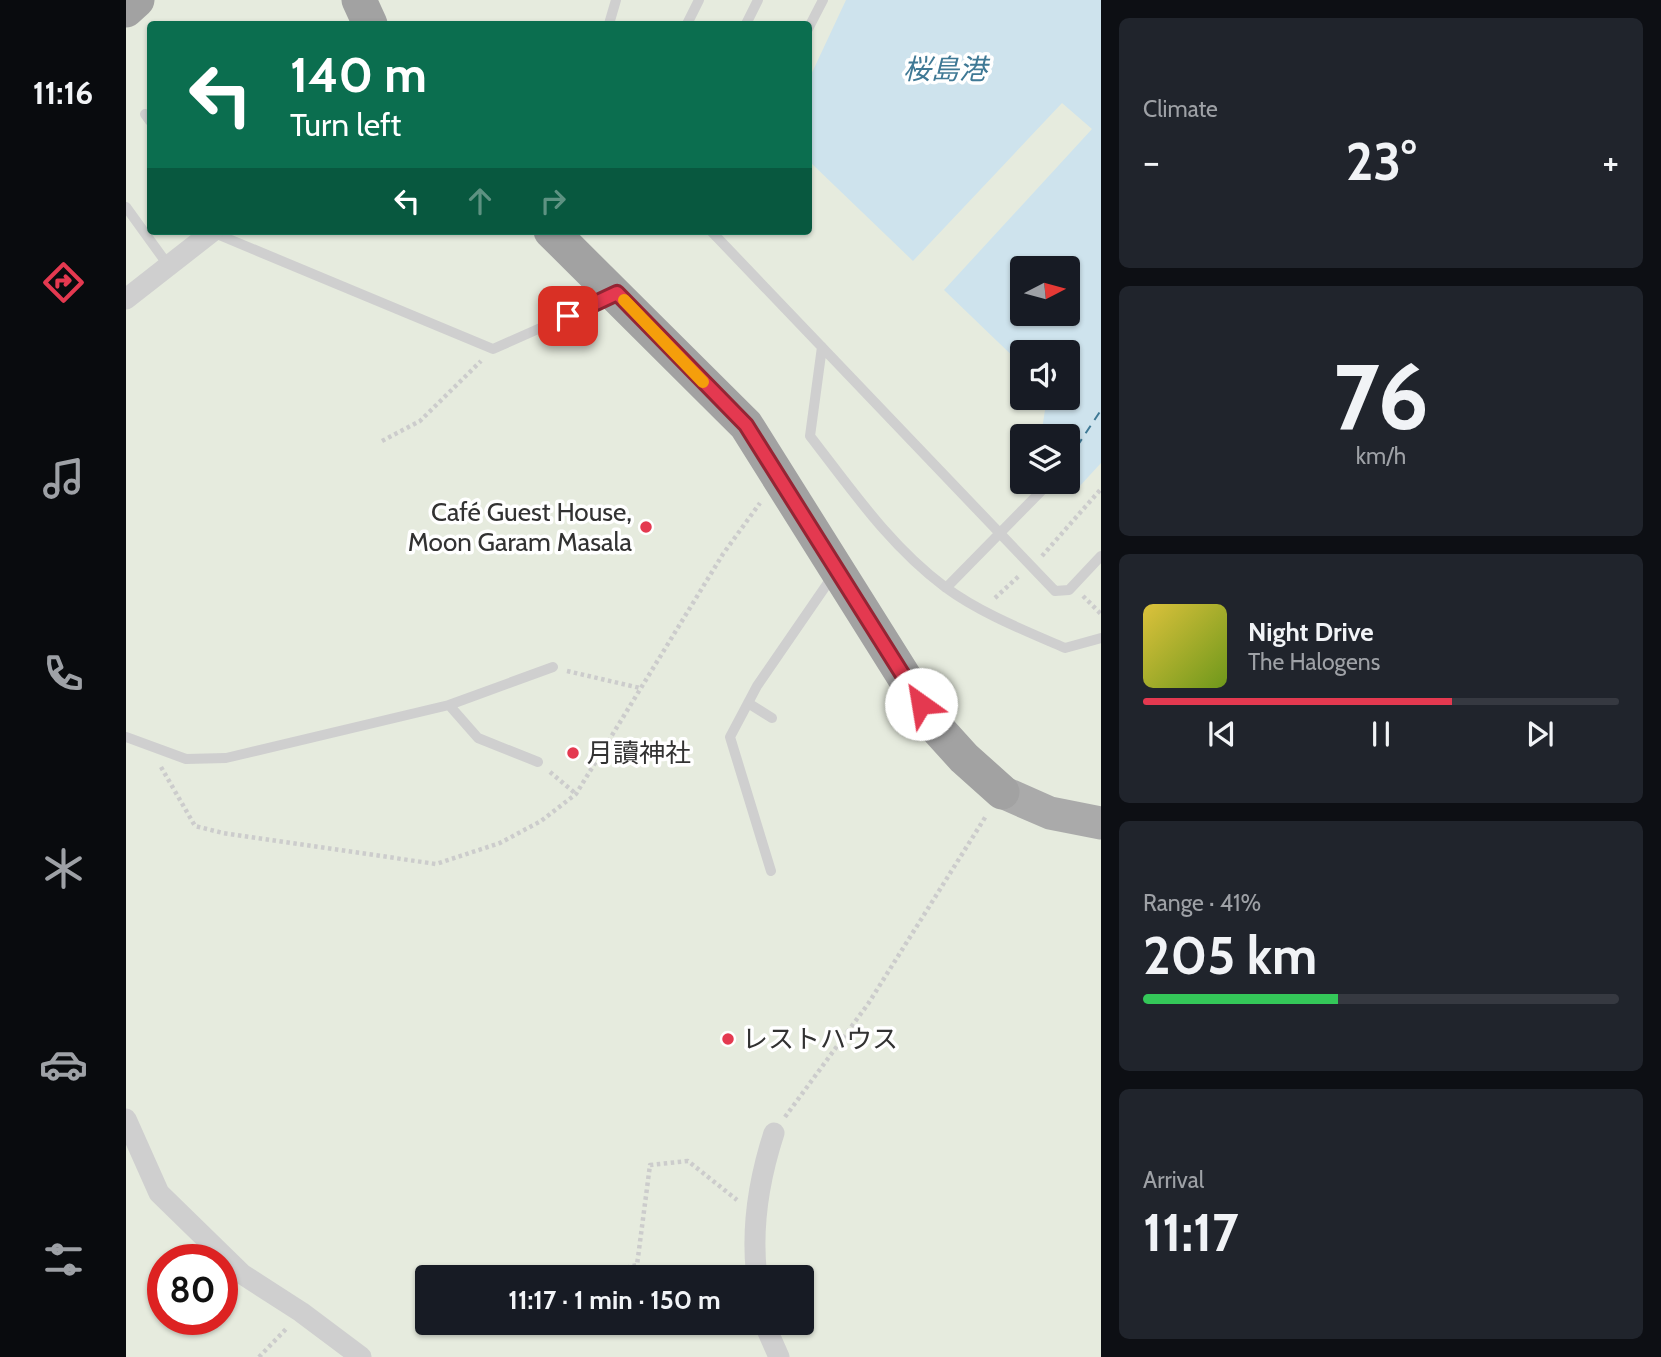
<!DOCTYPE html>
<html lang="en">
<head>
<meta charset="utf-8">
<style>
  :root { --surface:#171b24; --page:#20242c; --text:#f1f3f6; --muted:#9ea1a6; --line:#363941; --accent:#e43950 }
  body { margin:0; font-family:Cabin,"Noto Sans JP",sans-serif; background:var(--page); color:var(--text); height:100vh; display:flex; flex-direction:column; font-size:26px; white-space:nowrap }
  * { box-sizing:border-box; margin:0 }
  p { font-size:23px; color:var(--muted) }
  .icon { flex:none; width:38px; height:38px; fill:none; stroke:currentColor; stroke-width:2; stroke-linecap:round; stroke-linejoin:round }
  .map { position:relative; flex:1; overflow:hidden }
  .sheet { display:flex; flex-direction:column; gap:18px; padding:18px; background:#0d0f14; width:560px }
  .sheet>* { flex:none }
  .hud { position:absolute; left:21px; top:21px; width:665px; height:214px; border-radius:7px; box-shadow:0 2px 5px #0004; background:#0b6e4f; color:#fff; overflow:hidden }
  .needle { width:46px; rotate:84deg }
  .controls { position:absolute; left:884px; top:256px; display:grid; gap:14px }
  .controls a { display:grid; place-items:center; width:70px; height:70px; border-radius:7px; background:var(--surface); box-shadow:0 2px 5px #0004; font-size:35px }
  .speed { position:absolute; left:21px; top:1244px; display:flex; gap:14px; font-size:35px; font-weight:700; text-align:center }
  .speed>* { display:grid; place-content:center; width:91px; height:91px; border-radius:50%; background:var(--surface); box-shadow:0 2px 5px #0004; line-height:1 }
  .speed .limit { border:10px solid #d22; background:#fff; color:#111 }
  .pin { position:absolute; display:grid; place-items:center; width:60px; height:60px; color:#fff; margin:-30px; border-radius:14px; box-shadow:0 4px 10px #0006 }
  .me { position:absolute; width:77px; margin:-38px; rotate:328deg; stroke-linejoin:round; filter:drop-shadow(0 0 5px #0008) }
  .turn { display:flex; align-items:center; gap:24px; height:147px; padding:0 28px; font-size:32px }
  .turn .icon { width:91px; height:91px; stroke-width:2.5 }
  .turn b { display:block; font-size:49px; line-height:60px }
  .lanes { display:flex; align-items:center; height:66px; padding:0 28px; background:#0003; justify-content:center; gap:35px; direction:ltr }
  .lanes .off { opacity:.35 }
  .big { font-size:52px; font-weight:800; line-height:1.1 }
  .sheet .widget { flex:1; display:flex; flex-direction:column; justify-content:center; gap:10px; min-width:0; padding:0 24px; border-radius:10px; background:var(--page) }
  .sheet .dial { align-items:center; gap:0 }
  .dial b { font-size:91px; line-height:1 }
  .song { display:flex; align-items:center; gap:21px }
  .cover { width:84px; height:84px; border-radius:10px; background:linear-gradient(135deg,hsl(50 70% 55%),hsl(80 70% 35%)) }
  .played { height:7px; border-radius:4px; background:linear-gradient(90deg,var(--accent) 65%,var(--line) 65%) }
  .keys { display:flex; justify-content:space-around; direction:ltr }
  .heat { display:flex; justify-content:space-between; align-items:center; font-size:38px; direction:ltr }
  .charge { height:10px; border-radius:5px; background:linear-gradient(90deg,#34c759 41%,var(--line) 0) }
  .trip { position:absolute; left:289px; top:1265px; width:399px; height:70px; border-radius:7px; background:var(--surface); box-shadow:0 2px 5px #0004; font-weight:800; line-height:70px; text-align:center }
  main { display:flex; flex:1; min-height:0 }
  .menu { display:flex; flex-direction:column; width:126px; justify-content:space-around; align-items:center; background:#090b0e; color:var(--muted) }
  .menu .icon { width:49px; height:49px }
  .menu .current { color:var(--accent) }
  .menu b { font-size:32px; color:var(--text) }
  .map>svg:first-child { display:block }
  .green { fill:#e6ebde; fill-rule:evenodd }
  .water { fill:#cee3ed; fill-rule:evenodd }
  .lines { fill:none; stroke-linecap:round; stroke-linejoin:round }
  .ferry { stroke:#3f7995; stroke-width:2; stroke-dasharray:9 7; stroke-linecap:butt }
  .path { stroke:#ccc; stroke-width:4.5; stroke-dasharray:3.5 3.5; stroke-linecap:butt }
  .service { stroke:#cfcfcf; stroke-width:10 }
  .minor { stroke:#cfcfcf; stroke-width:21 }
  .primary { stroke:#aaa; stroke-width:33 }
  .trunk { stroke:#a2a2a2; stroke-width:35 }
  .route-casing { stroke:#942534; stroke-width:18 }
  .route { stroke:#e43950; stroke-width:12 }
  .slow { stroke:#f59e0b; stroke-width:12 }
  .poi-dot { fill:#e43950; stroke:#fff; stroke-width:2.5 }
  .labels { text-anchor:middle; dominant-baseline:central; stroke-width:7; stroke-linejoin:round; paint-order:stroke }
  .poi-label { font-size:26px; fill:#323232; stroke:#fff; text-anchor:start }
  .water-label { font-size:28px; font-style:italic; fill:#3f7995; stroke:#fff }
</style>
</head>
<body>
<main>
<nav class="menu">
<b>11:16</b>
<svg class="icon current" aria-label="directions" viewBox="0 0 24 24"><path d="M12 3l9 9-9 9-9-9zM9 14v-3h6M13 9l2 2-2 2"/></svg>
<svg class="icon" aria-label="music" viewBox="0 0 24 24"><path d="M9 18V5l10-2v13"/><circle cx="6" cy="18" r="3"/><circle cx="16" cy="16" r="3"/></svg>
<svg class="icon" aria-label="phone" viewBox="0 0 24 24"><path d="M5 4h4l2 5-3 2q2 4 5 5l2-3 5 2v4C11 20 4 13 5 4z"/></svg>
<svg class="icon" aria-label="climate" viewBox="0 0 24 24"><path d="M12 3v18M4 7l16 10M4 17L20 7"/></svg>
<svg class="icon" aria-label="car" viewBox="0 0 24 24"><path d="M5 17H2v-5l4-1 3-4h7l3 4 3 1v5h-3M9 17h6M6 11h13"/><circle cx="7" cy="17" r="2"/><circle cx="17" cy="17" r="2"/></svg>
<svg class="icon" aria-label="filters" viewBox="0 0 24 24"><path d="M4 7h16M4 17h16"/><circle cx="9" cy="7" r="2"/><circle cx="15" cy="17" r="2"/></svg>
</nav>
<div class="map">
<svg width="975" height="1357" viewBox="0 0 975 1357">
  <rect width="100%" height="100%" fill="#fff"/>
  <path class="green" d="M0,0H975V1357H0ZM24,24H682V231H24ZM896,268H942V313H896ZM896,352H942V397H896ZM896,436H942V481H896ZM37,1260H96V1320H37ZM301,1278H676V1323H301Z"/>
  <path class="water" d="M720,0H975V463L952,488L942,477V436H915L921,397H942V352H896V365L818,290L966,129L936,103L787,261L683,161V79ZM896,268H942V313H896Z"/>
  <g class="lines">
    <path class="ferry" d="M942,460L975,410"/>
    <path class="path" d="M256,441L294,421L355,361
      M916,556L975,489
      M957,596L975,614
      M869,598L894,575
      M441,671L514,688
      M35,767L69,826L97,833L310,864L374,843L415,821L450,794L597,554L634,503
      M424,772L450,794
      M659,1117L742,1004L860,816
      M466,1276L511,1265L524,1165L562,1161L611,1200
      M133,1357L161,1328"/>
    <path class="service" d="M483,24L490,0
      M561,24L573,0
      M620,24L632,0
      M682,29L697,0
      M19,114L24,121
      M0,207L42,265
      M585,231L929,591L943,590L975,556
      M86,232L367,349L482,298
      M696,347L684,436C725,489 764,546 819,587C854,613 900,631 939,648L975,638
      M820,588L925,481
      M622,703L646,718
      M323,705L352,738L412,762
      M0,737L60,759L100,758L323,705L427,667
      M645,871L604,737L631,686L708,574"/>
    <path class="minor" d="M0,299L87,231
      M0,1119L33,1193L116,1274L175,1312L235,1357
      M631,1278C625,1230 633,1179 648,1133
      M638,1323L653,1357"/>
    <path class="primary" d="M876,792L924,813L975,823"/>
    <path class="trunk" d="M233,0L244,24
      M0,10L11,0
      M425,231L620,425L809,726L838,758L876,792"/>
  </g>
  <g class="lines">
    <g class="route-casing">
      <path id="route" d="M442,316L491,293L620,425L795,704"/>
    </g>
    <use href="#route" class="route"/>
    <path class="slow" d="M498,300L577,382"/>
  </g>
  <g class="poi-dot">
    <circle cx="520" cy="527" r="7"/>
    <circle cx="447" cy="753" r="7"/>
    <circle cx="602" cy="1039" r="7"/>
  </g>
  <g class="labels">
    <g class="poi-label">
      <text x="506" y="512" text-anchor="end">Café Guest House,<tspan x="506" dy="30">Moon Garam Masala</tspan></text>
      <text x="461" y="753">月讀神社</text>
      <text x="616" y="1039">レストハウス</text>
    </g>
    <g class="water-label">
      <text x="819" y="69">桜島港</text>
    </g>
  </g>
</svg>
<div class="controls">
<a><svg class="needle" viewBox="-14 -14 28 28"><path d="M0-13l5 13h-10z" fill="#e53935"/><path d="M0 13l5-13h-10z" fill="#9ea1a6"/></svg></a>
<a><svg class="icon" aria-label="sound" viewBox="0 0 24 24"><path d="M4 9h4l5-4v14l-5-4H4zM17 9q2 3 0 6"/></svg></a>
<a><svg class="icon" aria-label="layers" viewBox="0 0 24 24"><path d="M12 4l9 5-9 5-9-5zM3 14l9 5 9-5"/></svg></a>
</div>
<div class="speed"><div class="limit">80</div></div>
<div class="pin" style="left:442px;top:316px;background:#d93025"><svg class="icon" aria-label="arrive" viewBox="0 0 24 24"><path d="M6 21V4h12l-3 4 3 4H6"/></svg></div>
<svg class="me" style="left:795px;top:704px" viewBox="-20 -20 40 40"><circle r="19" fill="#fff"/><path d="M0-13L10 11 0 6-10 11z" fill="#e43950"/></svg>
<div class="trip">11:17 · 1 min · 150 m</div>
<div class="hud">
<div class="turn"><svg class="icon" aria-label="left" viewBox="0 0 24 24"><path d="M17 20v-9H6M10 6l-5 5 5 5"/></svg><div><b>140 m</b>Turn left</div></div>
<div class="lanes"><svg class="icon" aria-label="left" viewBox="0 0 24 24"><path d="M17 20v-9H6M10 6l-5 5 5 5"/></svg><svg class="icon off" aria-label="ahead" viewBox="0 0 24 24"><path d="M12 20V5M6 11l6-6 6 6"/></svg><svg class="icon off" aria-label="right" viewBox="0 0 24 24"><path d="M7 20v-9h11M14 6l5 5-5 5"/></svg></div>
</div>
</div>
<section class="sheet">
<div class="widget"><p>Climate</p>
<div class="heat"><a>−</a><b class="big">23°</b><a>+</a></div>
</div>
<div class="widget dial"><b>76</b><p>km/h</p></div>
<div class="widget">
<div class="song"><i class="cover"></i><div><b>Night Drive</b><p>The Halogens</p></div></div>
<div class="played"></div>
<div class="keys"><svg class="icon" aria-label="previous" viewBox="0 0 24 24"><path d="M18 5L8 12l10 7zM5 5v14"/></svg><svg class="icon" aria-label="pause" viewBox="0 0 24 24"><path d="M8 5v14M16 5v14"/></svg><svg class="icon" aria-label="next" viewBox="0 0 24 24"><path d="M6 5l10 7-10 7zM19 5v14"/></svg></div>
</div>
<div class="widget"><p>Range · 41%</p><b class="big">205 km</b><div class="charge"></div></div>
<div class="widget"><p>Arrival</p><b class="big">11:17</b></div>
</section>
</main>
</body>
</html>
